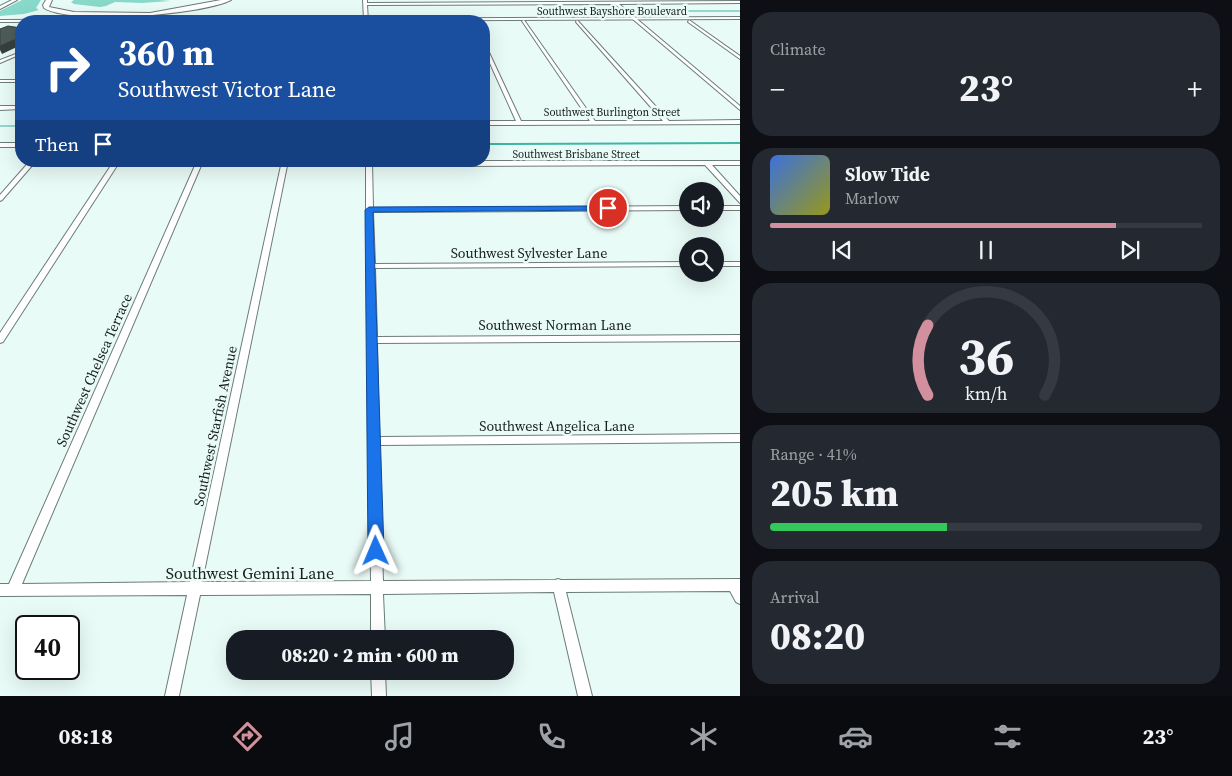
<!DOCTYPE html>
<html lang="en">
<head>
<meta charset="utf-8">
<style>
  :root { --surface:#171b24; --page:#242831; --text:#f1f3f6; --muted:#9ea1a6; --line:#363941; --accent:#d2909e }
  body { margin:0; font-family:"Source Serif 4",serif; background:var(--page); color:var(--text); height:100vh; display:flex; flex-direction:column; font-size:19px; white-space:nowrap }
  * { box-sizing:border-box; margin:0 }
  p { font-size:16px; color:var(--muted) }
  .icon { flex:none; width:28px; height:28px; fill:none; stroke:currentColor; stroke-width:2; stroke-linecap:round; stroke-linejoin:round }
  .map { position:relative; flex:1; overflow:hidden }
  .panel { display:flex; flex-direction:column; gap:12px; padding:12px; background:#0d0f14; width:492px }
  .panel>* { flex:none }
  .top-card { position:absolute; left:15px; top:15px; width:475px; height:152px; border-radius:20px; box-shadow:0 5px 20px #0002; background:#1a4fa0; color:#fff; overflow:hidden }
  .controls { position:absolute; left:679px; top:182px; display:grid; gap:10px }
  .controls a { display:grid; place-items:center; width:45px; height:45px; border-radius:50%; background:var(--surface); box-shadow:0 5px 20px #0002; font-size:25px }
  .speed { position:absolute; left:15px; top:615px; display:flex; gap:10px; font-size:25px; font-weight:700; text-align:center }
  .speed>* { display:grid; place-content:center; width:65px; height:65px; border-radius:50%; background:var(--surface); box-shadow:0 5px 20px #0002; line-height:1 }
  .speed .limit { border:2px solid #111; border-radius:8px; background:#fff; color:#111 }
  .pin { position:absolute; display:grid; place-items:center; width:42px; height:42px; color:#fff; margin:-21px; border:2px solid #fff; border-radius:50%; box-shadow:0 1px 5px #0007 }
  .me { position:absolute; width:55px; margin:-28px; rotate:359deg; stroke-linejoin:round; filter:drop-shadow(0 0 4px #0008) }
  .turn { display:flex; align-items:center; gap:18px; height:105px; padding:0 20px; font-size:22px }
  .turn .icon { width:65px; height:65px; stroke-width:2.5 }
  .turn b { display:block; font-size:35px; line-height:42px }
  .then { display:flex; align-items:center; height:48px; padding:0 20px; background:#0003; gap:10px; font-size:19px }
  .big { font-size:38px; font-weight:800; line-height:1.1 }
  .panel .card { flex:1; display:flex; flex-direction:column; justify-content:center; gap:8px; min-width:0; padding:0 18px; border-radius:20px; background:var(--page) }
  .panel .dial { align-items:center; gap:0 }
  .dial svg { height:130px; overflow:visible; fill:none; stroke:var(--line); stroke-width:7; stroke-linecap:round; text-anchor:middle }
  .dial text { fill:var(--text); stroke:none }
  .song { display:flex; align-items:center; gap:15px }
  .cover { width:60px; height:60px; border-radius:8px; background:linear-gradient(135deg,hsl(220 70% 55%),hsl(60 70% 35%)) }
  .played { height:5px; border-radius:2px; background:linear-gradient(90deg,var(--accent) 80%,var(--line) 80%) }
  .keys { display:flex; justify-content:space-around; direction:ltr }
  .heat { display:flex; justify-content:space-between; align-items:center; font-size:28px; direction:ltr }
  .charge { height:8px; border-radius:4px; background:linear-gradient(90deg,#34c759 41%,var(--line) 0) }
  .trip { position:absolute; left:226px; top:630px; width:288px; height:50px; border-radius:20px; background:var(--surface); box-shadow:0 5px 20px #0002; font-weight:800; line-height:50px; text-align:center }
  .dock { display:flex; height:80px; justify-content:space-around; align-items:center; background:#090b0e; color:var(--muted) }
  .dock .icon { width:35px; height:35px }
  .dock .on { color:var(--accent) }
  .dock b { font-size:22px; color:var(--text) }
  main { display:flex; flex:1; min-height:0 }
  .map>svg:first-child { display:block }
  .green { fill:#88d9ca }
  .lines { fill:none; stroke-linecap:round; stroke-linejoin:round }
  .stream-far1 { stroke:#3db6a5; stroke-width:1 }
  .stream { stroke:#3db6a5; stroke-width:2 }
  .minor-casing { stroke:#6c7c79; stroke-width:2 }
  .major-casing { stroke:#6c7c79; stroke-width:2 }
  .highway-casing { stroke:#6c7c79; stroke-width:2 }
  .minor { fill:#fff; fill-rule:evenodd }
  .major { fill:#fff; fill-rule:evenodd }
  .highway { fill:#fff; fill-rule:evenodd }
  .shaded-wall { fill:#36403e }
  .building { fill:#4d5c59; stroke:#36403e }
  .route { fill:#1a73e8; stroke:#114b97 }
  .labels { text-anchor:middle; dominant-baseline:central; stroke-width:5; stroke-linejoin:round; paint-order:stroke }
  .far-street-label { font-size:11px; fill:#181e1d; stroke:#e9fbf7 }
  .street-label { font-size:14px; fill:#181e1d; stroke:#e9fbf7 }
  .near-street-label { font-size:16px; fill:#181e1d; stroke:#e9fbf7 }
</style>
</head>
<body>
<main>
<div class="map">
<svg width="740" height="696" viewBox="0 0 740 696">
  <rect width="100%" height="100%" fill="#e9fbf7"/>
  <path class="green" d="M22,0H41L36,8L39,10L24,14L0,16V11Z
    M74,0H159L171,1L142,3L115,2L106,6L100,7L74,4L71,2Z"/>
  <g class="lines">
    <path class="stream-far1" d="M632,11H740
      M0,126H21"/>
    <path class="stream" d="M484,144L740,143"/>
    <g class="minor-casing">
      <path id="minor" d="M363,0H367V3L740,1V3L619,4L740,106V110L615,4L367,5L368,21H364Z
        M524,20L595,121H663L576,22L577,20L669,121L740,120V124L484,125V121H516L484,50V45L486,46L521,121H590L522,21Z
        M689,20L740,56V59L688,22Z
        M21,52V54L0,63V60Z
        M0,80H21V82H0Z
        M0,106H21V109L0,110Z
        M0,143H21V147H0Z
        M30,161H36L2,200L0,201V195Z
        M114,161H120L3,342L0,343V333Z
        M197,161H203L22,584L190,582L282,161H288L202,582L371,581L366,210V161H372L373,208L688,206V210L373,212L375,264L688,262V266L375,268L377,337L740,335V341L377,343L379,437L740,434V442L379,445L383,581L555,580L558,579L561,580L740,579V604L736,602L730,591L566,592L592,696H578L554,592L383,594L385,639H371V594L200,595L179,696H165L187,595L0,596V584H9Z
        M409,161H740V165H712L740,196V203L705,165L463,166L412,163Z
        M715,206H740V210H715Z
        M715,262H740V266H715Z
        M371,671H385L386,696H372Z"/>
    </g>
    <g class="major-casing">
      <path id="major" d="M12,0H17L0,9V6Z
        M740,17V19L0,22V20Z"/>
    </g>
    <g class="highway-casing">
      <path id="highway" d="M46,0H52L49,7L74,12L150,13L221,0H231C202,15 71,25 44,8L43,5Z"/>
    </g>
    <use href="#minor" class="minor"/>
    <use href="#major" class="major"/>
    <use href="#highway" class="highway"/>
  </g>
  <path class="shaded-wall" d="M21,32V45L2,54L0,50V46Z"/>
  <path class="building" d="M8,26L21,28V32L19,33H21V37L0,46V29Z"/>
  <path class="route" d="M608,206L612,208L611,210L373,212L384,551L381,557L376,559L371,557L368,551L365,210L369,207Z"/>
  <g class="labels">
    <g class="far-street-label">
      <text x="612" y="11">Southwest Bayshore Boulevard</text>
      <text x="612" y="112">Southwest Burlington Street</text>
      <text x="576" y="154">Southwest Brisbane Street</text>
    </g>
    <g class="street-label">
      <text x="529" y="253">Southwest Sylvester Lane</text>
      <text x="555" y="325">Southwest Norman Lane</text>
      <text transform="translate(94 370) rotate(-66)">Southwest Chelsea Terrace</text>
      <text transform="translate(215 426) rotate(-78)">Southwest Starfish Avenue</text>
      <text x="557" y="426">Southwest Angelica Lane</text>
    </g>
    <g class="near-street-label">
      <text x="250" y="573">Southwest Gemini Lane</text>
    </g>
  </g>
</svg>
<div class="controls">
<a><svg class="icon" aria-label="sound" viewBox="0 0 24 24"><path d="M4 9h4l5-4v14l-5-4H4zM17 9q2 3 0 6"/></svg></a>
<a><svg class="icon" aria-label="search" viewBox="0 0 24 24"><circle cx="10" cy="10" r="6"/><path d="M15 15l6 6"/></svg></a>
</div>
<div class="speed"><div class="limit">40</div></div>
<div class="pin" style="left:608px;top:208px;background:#d93025"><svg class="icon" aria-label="arrive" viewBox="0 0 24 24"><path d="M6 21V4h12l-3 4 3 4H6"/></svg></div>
<svg class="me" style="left:376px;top:551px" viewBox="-20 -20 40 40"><path d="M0-17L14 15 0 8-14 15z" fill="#1a73e8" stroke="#fff" stroke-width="4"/></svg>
<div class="trip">08:20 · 2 min · 600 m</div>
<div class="top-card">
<div class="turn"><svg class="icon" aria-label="right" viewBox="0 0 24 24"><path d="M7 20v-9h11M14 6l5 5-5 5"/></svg><div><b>360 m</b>Southwest Victor Lane</div></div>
<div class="then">Then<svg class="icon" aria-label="arrive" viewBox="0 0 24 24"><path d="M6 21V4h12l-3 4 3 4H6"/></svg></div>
</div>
</div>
<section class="panel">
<div class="card"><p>Climate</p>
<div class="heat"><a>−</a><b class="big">23°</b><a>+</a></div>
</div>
<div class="card">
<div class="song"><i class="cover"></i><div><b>Slow Tide</b><p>Marlow</p></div></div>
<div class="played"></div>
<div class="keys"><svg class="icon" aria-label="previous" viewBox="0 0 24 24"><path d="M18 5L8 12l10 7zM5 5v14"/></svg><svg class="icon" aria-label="pause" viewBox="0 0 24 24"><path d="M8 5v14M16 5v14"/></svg><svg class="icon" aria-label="next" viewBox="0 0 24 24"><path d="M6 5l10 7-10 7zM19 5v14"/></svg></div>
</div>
<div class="card dial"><svg viewBox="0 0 100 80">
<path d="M14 69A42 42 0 1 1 86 69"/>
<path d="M14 69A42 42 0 0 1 14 26" stroke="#d2909e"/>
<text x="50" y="56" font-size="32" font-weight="700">36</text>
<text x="50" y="72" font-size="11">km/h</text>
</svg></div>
<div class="card"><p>Range · 41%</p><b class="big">205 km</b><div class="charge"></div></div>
<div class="card"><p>Arrival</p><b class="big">08:20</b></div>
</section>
</main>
<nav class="dock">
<b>08:18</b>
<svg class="icon on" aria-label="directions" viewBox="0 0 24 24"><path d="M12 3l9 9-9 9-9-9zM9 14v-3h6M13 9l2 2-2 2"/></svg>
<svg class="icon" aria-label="music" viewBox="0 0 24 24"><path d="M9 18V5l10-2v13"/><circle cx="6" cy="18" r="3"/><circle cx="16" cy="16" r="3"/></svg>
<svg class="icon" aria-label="phone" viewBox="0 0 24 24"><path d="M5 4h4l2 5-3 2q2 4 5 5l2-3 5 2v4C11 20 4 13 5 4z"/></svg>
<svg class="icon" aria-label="climate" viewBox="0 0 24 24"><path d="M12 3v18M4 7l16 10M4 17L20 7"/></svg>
<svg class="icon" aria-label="car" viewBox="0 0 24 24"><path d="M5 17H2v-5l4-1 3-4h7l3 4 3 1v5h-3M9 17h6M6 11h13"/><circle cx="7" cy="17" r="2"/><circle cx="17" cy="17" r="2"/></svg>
<svg class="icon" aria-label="filters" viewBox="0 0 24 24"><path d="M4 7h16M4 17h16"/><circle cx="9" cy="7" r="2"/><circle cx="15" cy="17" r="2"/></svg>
<b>23°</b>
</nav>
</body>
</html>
